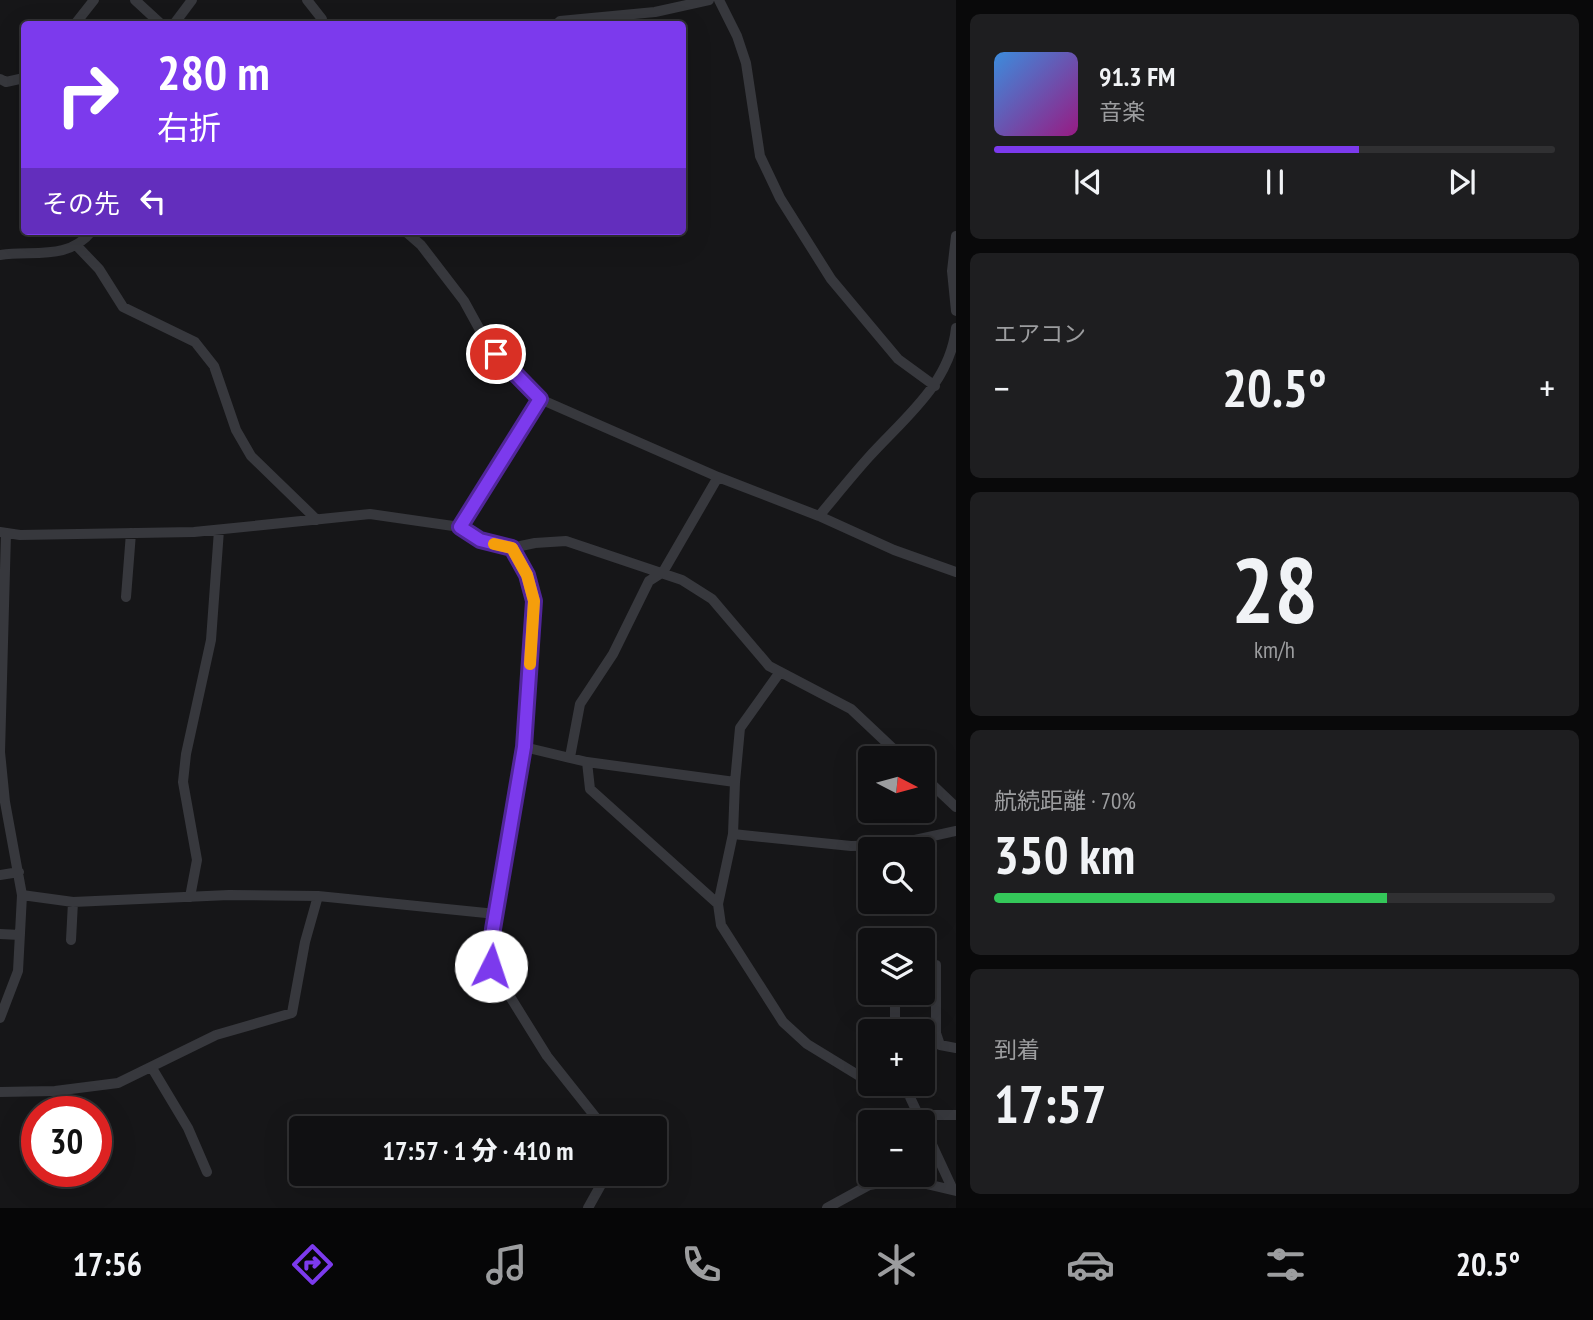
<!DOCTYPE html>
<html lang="ja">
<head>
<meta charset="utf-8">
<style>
  :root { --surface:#101012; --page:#1e1e20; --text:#f1f3f6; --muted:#9c9d9f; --line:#303032; --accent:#7c3aed }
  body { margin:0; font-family:"PT Sans Narrow","Noto Sans JP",sans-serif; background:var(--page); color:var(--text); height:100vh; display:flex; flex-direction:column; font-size:26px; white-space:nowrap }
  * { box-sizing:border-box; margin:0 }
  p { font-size:23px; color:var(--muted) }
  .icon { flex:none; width:38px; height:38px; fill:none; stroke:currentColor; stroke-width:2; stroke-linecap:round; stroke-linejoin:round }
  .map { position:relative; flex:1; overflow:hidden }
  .sheet { display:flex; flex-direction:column; gap:14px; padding:14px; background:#09090a; width:637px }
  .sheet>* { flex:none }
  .top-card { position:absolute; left:21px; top:21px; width:665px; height:214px; border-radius:7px; box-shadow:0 7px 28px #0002,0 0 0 2px var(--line); background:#7c3aed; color:#fff; overflow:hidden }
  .needle { width:46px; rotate:96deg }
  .tools { position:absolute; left:858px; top:746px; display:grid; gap:14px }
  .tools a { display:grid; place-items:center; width:77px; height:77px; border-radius:7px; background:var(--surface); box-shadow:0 7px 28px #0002,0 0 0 2px var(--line); font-size:35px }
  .speed { position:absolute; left:21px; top:1096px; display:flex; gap:14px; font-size:35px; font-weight:700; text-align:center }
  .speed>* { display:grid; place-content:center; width:91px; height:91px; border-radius:50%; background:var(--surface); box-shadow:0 7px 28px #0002,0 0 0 2px var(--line); line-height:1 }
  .speed .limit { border:10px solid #d22; background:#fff; color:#111 }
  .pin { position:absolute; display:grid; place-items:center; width:60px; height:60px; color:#fff; margin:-30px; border:4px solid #fff; border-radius:50%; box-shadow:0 2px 7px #0007 }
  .me { position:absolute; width:77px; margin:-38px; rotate:4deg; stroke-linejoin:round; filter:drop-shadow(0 0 5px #0008) }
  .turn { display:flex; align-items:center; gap:24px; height:147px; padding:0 21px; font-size:32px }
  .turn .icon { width:91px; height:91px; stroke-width:2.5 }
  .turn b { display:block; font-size:49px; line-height:60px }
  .then { display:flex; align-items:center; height:66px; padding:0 21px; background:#0003; gap:14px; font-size:26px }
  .big { font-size:52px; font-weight:800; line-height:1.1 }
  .sheet .card { flex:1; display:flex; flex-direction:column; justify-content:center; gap:10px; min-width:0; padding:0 24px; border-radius:10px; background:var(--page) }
  .sheet .dial { align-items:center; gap:0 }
  .dial b { font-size:91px; line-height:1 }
  .song { display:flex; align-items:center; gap:21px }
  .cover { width:84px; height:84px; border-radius:10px; background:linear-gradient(135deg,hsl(210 70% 55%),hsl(310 70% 35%)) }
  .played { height:7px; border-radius:4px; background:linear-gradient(90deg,var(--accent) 65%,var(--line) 65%) }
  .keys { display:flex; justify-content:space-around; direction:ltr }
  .heat { display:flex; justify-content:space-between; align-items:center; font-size:38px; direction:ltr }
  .charge { height:10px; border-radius:5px; background:linear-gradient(90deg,#34c759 70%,var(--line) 0) }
  .trip { position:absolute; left:289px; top:1116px; width:378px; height:70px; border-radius:7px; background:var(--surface); box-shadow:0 7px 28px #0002,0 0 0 2px var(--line); font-weight:800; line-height:70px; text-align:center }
  .menu { display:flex; height:112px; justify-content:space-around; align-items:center; background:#060607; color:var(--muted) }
  .menu .icon { width:49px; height:49px }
  .menu .selected { color:var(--accent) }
  .menu b { font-size:32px; color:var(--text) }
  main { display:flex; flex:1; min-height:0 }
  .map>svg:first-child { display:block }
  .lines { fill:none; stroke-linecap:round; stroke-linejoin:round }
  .street { stroke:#37383d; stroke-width:10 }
  .route-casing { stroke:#51269a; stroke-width:18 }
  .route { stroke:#7c3aed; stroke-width:12 }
  .slow { stroke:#f59e0b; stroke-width:12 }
</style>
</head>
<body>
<main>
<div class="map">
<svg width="956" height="1208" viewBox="0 0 956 1208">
  <rect width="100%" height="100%" fill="#161618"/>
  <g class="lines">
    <path class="street" d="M135,0L161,24
      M307,0L322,19
      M719,0L737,36L746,63L760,156L780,198L831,279L898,359L935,386
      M75,24L94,0
      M174,24L192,0
      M557,24L560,21L655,12L709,0
      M0,79L6,82L24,78
      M405,231L421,245L464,301L486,341L540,399L718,477L819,516L894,550L956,572
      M956,236L952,271L956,311
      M77,246L99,269L123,307L195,342L214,366L236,430L251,456L317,520
      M0,255C33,250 68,261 92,231
      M819,516C835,497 851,477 868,458C903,419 950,384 956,328
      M460,527L540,399
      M0,532L20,535L194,532L370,514L460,527L480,540L511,548L527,575L534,601L524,747L493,929L491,966L547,1056L605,1129
      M511,548L535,543L566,541L682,580L712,599L769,666L851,709L903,758
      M126,597L131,533
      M524,747L587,762L735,782L733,834L718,904L721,925L783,1022L807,1044L861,1077L870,1079
      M570,757L580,704L613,654L649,581L663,572L718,477
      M587,762L590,789L718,904
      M922,775L956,807
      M735,782L740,728L780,672
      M733,834L851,846L892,845L956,831
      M0,875L19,872
      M22,895L73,902L229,895L318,896L496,914
      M190,897L197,860L183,782L186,754L211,640L219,530
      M0,934L20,935
      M71,940L73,902
      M922,964L936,965V1033
      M895,992V1024L902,1031
      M0,1018L18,971L22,895L5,802L0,752L6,533
      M922,1035L936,1033L940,1045L956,1048
      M152,1068L188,1128L207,1172
      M889,1083L909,1095L953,1190
      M0,1092L55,1091L118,1083L216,1035L292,1013L305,942L318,896
      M920,1115H956
      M588,1208L607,1174
      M827,1208L869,1185L905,1179L956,1191"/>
  </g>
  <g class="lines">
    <g class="route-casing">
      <path id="route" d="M491,966L493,929L524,747L534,601L527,575L512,548L480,540L460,527L540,399L496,354"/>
    </g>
    <use href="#route" class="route"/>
    <path class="slow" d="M494,544L512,548L527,575L534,601L530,664"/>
  </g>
</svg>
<div class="tools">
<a><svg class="needle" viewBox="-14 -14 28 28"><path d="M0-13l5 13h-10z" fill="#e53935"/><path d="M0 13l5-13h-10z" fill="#9c9d9f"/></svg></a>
<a><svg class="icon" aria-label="search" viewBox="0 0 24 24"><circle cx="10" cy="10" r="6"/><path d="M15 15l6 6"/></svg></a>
<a><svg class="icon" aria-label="layers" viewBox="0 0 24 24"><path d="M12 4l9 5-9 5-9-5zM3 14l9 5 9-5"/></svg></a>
<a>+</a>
<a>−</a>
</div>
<div class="speed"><div class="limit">30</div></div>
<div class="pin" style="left:496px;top:354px;background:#d93025"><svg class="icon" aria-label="arrive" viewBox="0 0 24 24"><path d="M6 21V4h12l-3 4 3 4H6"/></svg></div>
<svg class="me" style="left:491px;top:966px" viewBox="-20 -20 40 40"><circle r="19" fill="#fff"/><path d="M0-13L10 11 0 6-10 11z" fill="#7c3aed"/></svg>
<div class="trip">17:57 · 1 分 · 410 m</div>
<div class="top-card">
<div class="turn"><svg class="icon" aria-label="right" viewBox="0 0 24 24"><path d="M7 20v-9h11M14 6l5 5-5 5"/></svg><div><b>280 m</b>右折</div></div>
<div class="then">その先<svg class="icon" aria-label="left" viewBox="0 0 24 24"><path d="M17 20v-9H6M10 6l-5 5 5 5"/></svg></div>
</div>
</div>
<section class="sheet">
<div class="card">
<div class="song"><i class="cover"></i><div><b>91.3 FM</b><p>音楽</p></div></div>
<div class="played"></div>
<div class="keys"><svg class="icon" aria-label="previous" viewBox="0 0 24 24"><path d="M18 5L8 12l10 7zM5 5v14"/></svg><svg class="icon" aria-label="pause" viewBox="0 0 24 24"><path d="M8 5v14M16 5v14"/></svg><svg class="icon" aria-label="next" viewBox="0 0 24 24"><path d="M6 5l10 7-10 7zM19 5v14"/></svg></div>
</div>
<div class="card"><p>エアコン</p>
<div class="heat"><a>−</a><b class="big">20.5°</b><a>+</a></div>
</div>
<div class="card dial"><b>28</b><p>km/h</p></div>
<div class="card"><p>航続距離 · 70%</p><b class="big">350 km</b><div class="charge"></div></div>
<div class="card"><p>到着</p><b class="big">17:57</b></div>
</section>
</main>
<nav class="menu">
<b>17:56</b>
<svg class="icon selected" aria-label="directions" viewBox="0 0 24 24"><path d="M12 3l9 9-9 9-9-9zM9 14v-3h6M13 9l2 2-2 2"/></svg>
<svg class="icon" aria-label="music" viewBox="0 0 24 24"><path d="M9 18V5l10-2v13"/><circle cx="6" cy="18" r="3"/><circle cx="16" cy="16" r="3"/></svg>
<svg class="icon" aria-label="phone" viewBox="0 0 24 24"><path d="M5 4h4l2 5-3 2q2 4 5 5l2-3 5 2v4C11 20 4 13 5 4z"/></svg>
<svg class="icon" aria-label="climate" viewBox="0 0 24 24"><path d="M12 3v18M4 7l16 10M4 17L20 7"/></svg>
<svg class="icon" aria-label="car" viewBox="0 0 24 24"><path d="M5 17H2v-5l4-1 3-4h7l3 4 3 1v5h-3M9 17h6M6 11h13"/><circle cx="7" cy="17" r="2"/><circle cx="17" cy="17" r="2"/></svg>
<svg class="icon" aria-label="filters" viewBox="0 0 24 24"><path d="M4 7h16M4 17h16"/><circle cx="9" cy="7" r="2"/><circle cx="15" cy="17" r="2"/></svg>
<b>20.5°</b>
</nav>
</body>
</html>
